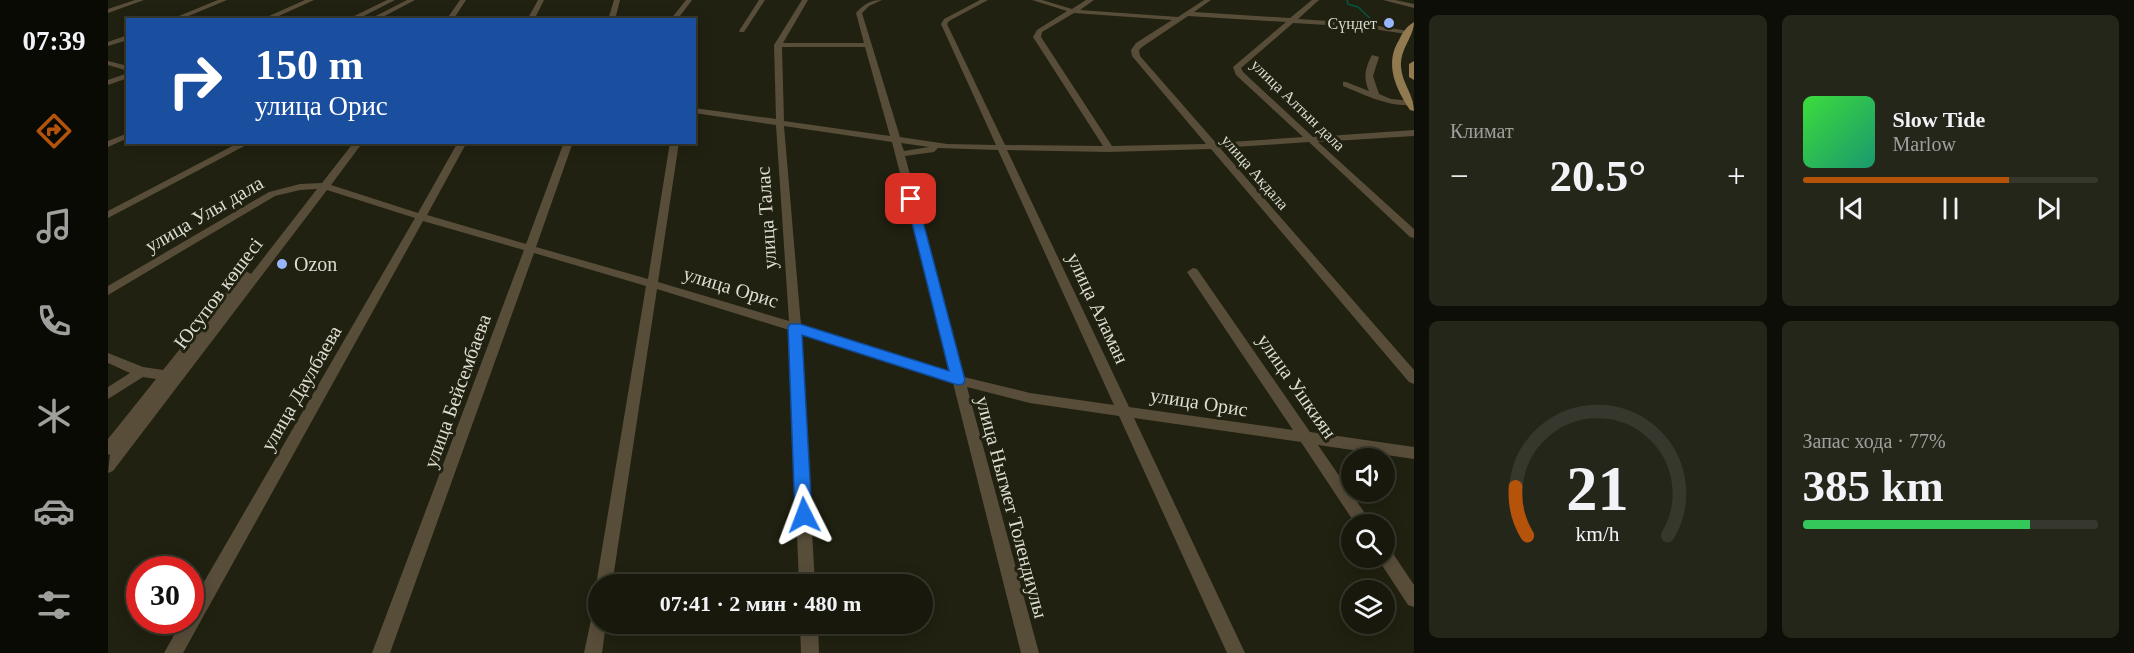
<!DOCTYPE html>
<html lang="ru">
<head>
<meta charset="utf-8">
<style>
  :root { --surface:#18190c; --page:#25261a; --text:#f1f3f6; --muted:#9fa09d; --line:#36382d; --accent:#b45309 }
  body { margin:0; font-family:Georgia,serif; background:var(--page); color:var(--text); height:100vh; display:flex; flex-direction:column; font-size:22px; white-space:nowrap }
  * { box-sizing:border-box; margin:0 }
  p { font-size:20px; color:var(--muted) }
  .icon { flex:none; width:33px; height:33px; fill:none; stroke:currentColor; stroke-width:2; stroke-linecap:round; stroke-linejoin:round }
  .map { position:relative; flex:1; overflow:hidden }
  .sheet { display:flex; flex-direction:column; gap:15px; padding:15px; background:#0d0e07; width:720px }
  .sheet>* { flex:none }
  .banner { position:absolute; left:18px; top:18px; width:570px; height:126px; border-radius:0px; box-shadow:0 3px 15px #0003,0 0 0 2px var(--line); background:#1a4fa0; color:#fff; overflow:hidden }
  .fabs { position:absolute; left:1233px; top:448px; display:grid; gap:12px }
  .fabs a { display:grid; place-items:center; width:54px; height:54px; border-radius:50%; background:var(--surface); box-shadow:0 3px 15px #0003,0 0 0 2px var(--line); font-size:30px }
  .speed { position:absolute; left:18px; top:556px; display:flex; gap:12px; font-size:30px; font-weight:700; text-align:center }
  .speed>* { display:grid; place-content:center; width:78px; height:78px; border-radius:50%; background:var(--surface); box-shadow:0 3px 15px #0003,0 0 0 2px var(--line); line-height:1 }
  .speed .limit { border:9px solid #d22; background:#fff; color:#111 }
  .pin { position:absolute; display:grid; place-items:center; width:51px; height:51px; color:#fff; margin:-26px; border-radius:12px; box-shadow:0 3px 9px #0006 }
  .me { position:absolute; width:66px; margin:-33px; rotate:357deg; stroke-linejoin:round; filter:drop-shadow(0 0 4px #0008) }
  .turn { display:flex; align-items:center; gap:21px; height:126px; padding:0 30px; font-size:27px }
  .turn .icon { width:78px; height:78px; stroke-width:2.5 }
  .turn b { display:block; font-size:42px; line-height:51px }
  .big { font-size:45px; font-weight:600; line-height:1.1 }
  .sheet .card { flex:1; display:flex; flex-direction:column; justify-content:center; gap:9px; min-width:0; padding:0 21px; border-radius:9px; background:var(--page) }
  .sheet .dial { align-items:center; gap:0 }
  .dial svg { height:156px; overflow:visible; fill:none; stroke:var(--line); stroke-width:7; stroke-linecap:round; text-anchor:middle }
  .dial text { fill:var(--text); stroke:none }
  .song { display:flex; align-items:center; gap:18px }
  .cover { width:72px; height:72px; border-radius:9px; background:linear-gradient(135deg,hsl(120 70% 55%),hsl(160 70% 35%)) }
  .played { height:6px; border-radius:3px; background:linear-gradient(90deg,var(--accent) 70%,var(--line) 70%) }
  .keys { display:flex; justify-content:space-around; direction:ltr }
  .heat { display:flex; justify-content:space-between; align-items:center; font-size:33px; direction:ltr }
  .charge { height:9px; border-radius:4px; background:linear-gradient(90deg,#34c759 77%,var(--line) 0) }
  .sheet .tiles { flex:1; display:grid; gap:15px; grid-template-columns:repeat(2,1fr) }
  .trip { position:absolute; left:480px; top:574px; width:345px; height:60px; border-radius:30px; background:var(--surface); box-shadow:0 3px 15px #0003,0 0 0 2px var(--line); font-weight:600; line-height:60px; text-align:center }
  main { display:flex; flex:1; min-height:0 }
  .menu { display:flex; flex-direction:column; width:108px; justify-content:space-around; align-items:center; background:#0a0a05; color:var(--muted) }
  .menu .icon { width:42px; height:42px }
  .menu .current { color:var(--accent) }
  .menu b { font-size:27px; color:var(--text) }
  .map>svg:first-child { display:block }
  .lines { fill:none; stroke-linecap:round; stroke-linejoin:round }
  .stream { stroke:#035645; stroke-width:1.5 }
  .minor { fill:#584d39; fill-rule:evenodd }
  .major { fill:#917950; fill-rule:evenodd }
  .route { fill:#1a73e8; stroke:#114b97; stroke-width:1.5 }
  .poi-dot { fill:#97b6fd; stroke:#202110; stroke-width:2 }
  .labels { text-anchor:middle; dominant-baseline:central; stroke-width:6; stroke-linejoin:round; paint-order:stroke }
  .far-poi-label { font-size:16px; fill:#dcddd2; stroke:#202110; text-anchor:end }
  .far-street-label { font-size:16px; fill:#dcddd2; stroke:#202110 }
  .street-label { font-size:20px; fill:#dcddd2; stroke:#202110 }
  .poi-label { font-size:20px; fill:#dcddd2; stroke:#202110; text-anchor:start }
</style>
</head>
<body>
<main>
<nav class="menu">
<b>07:39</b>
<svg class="icon current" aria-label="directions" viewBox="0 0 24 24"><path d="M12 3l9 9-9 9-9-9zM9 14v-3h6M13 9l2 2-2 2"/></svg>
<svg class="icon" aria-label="music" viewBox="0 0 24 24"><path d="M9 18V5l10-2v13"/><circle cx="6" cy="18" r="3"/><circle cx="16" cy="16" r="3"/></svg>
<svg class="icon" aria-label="phone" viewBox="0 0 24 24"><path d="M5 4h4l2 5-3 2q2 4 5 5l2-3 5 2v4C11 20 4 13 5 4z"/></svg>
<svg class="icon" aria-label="climate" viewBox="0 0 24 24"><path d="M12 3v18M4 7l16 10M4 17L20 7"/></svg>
<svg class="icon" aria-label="car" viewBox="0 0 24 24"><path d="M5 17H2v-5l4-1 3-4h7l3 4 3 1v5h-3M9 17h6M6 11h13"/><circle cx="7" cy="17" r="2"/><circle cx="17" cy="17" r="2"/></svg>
<svg class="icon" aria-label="filters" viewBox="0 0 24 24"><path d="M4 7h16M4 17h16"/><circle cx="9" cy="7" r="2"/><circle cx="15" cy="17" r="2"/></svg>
</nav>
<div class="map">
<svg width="1306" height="653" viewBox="0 0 1306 653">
  <rect width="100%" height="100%" fill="#202110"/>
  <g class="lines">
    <path class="stream" d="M1239,0L1240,4L1250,7L1269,25"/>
    <path class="minor" d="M27,0H36L0,13V9Z
      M110,0H119L71,20H61Z
      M197,0H206L162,20H152Z
      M279,0H287L248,20H238Z
      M299,0H307L269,20H260Z
      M352,0H358L345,20H338Z
      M430,0H436L426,20H419Z
      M506,0H512L507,20H500Z
      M578,0H584L569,20H562Z
      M651,0H657L636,32H632L631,31Z
      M694,0H700L675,43H756L748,13C756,4 762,0 774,0L761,6L754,13L792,137L839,144L888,145L833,24L836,19L872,0H880L841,21L839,24L897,145L995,146L925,37L929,30L959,11L924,0H934L964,9L978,0H986L972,10L1070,17L1096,0H1103L1086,12L1182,18L1204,0H1211L1190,19L1252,23L1300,31L1301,32L1298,34L1252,27L1185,23L1133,68L1135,72L1205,137L1306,130V136L1210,142L1306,229V238L1302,237L1201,142L1112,148L1306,370V384L1301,382L1103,149L1001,152L899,150L1021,407L1185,430L1079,272L1085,268L1089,269L1202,432L1306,447V459L1210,445L1265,525H1248L1193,442L1026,418L1137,653H1119L1011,416L922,403L859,387L931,653H913L845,383L693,334L707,585H691L681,330L549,289L504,585H490V591L488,585L538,286L426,253L282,653H264L416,250L315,221L75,653H56L74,621H82V606L307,218L219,190L5,471L0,473L2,454L0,455V439L48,379L35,377L0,399V387L22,373L0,363V353L35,367L55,370L134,272L138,271L143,274L209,189L192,190L167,196L0,295V286L161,192L192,184L214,183L246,142H255L223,185L310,213L350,142H359L319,215L418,244L456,142H465L428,247L540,279L562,142H571L550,282L681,321L668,125L586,113V108L668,119L666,45ZM966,13L1064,20L1028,43L1023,50L1024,56L1098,144L1004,146L933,37L934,32ZM1080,16L1178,22L1125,67L1128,75L1195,137L1108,143L1032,56L1031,50L1034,47ZM674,47H757L782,136L676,121ZM676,126L784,142L843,373L693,325ZM793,143L821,147L796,151ZM830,148L890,150L1006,405L922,393L856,377L797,156L826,152Z
      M1275,0H1287L1306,4V8Z
      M20,35V40L0,46V42Z
      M1264,55L1271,57L1265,76L1271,94L1283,99L1305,101V105C1280,107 1257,95 1235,86V82H1238L1261,91C1255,78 1257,68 1264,55Z
      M0,61L20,66V71L0,65Z
      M20,73V78L0,85V80Z
      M20,133V138L0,147V141Z
      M132,142H144L0,218V211Z
      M1276,547L1282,549L1306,585V607L1300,605L1270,559L1276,558Z
      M490,613V624H498L494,653H476L484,615Z
      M692,624H710L711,653H693Z"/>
    <path class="major" d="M1306,22C1306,37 1292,48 1293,67C1294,83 1306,95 1306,111L1302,110C1288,89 1276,64 1291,40C1294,33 1299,26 1306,22Z
      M1306,61V80L1301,77V64Z"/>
  </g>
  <path class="route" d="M803,196L809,199L857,380L855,384L850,385L694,335L704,515L702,520L696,522L690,520L687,515L680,327L682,324H692L841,371L798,199Z"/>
  <g class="poi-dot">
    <circle cx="1281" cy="23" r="6"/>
    <circle cx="174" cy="264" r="6"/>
  </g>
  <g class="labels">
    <g class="far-poi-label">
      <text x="1269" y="23">Сүндет</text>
    </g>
    <g class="far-street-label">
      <text transform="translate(1190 105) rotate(44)">улица Алтын дала</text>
      <text transform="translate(1147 172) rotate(49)">улица Акдала</text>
    </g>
    <g class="street-label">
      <text transform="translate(96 214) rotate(-30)">улица Улы дала</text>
      <text transform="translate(658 218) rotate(-94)">улица Талас</text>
      <text transform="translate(623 287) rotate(17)">улица Орис</text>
      <text transform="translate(110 293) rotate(-53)">Юсупов көшесі</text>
      <text transform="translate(990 308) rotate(65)">улица Аламан</text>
      <text transform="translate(1189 386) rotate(55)">улица Ушкиян</text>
      <text transform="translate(193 388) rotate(-60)">улица Даулбаева</text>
      <text transform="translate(349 391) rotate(-70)">улица Бейсембаева</text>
      <text transform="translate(1091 402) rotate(9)">улица Орис</text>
      <text transform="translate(904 507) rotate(75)">улица Ныгмет Толендиулы</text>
    </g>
    <g class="poi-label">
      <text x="186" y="264">Ozon</text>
    </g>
  </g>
</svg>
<div class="fabs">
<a><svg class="icon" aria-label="sound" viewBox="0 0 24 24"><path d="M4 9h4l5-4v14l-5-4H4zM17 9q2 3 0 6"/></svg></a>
<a><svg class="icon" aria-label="search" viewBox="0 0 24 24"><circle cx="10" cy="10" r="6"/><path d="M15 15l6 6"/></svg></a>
<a><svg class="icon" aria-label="layers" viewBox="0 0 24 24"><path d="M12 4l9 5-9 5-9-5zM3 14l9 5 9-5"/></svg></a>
</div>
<div class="speed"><div class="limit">30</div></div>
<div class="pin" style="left:803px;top:199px;background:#d93025"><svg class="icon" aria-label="arrive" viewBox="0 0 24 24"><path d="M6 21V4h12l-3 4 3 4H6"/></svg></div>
<svg class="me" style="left:696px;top:515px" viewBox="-20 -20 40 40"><path d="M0-17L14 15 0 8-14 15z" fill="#1a73e8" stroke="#fff" stroke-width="4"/></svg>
<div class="trip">07:41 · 2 мин · 480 m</div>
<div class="banner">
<div class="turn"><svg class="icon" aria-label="right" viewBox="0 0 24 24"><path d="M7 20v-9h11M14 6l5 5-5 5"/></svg><div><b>150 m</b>улица Орис</div></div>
</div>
</div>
<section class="sheet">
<div class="tiles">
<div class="card"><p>Климат</p>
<div class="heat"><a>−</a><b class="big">20.5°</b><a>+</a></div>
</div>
<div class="card">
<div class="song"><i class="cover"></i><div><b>Slow Tide</b><p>Marlow</p></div></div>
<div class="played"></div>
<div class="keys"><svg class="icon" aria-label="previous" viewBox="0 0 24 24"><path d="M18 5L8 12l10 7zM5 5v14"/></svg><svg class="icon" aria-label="pause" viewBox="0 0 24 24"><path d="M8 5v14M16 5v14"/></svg><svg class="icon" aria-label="next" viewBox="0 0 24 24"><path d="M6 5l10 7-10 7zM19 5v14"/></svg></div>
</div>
<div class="card dial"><svg viewBox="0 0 100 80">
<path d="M14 69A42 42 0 1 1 86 69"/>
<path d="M14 69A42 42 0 0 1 8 44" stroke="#b45309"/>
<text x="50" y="56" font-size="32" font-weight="700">21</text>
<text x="50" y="72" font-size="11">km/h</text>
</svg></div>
<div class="card"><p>Запас хода · 77%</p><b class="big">385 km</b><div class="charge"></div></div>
</div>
</section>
</main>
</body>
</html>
